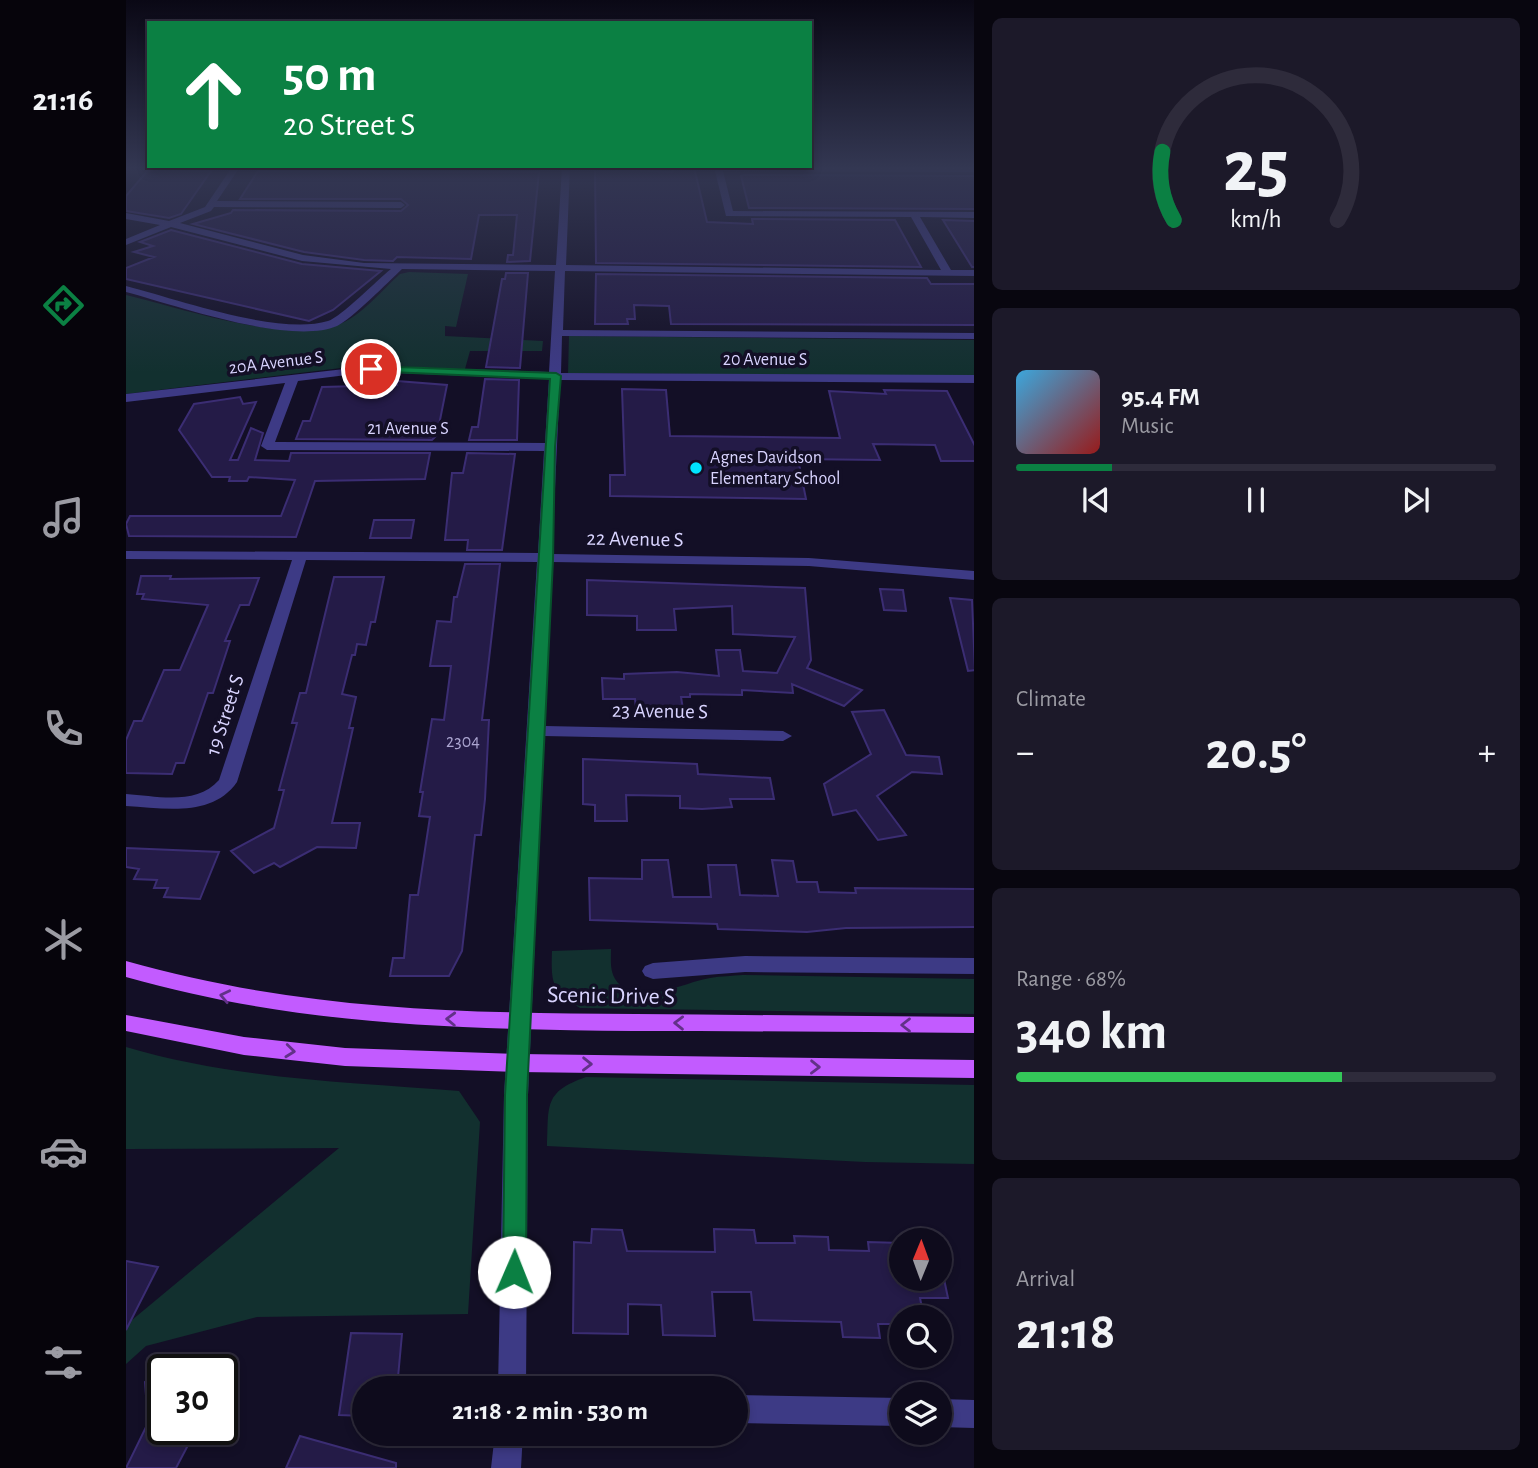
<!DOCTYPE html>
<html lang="en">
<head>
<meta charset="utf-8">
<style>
  :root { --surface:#0e0b1c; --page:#1c1929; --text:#f1f3f6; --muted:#9b9ba3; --line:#2e2b3b; --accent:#0b8043 }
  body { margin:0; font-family:"Alegreya Sans",sans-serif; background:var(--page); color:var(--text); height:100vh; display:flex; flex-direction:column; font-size:26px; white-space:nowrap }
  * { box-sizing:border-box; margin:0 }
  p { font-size:23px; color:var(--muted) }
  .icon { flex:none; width:38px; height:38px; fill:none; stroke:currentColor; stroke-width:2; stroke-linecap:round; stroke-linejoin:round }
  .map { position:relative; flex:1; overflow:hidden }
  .sheet { display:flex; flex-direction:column; gap:18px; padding:18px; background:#08060f; width:564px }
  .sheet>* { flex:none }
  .guide { position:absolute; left:21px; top:21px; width:665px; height:147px; border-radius:0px; box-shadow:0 4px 10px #0003,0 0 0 2px var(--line); background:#0b8043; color:#fff; overflow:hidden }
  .needle { width:46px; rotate:1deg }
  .buttons { position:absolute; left:763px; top:1228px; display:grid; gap:14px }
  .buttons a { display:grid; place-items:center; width:63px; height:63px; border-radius:50%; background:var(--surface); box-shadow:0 4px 10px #0003,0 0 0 2px var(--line); font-size:35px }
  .speed { position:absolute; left:21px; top:1354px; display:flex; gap:14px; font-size:35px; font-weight:700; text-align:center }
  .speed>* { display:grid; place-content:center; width:91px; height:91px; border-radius:50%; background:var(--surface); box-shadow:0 4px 10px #0003,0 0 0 2px var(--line); line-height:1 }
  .speed .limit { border:4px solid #111; border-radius:10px; background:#fff; color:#111 }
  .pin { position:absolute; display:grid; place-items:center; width:60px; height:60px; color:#fff; margin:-30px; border:4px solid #fff; border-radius:50%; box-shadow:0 2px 7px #0007 }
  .me { position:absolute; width:77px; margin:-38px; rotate:1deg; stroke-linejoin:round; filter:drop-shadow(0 0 5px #0008) }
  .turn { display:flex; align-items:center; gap:24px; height:147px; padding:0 21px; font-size:32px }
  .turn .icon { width:91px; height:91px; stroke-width:2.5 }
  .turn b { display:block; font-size:49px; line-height:60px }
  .big { font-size:52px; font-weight:700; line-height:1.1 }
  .sheet .widget { flex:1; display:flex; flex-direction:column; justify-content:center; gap:10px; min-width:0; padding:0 24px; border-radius:10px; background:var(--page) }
  .sheet .dial { align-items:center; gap:0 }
  .dial svg { height:182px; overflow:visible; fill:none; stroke:var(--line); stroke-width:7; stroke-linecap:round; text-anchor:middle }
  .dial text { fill:var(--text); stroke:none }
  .song { display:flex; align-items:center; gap:21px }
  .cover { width:84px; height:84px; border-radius:10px; background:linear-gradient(135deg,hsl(200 70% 55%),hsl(0 70% 35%)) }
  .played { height:7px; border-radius:4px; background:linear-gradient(90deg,var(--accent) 20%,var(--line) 20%) }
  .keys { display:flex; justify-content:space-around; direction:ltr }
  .heat { display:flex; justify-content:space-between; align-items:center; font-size:38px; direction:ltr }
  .charge { height:10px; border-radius:5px; background:linear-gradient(90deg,#34c759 68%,var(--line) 0) }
  .trip { position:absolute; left:226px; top:1376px; width:396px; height:70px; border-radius:35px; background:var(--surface); box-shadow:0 4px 10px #0003,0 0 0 2px var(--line); font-weight:700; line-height:70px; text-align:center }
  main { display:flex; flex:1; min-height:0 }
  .tabs { display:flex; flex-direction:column; width:126px; justify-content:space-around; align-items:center; background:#06040b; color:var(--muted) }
  .tabs .icon { width:49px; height:49px }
  .tabs .selected { color:var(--accent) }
  .tabs b { font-size:32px; color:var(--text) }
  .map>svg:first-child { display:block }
  .green { fill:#12302f }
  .building { fill:#241b47; stroke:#3b2d73; stroke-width:2 }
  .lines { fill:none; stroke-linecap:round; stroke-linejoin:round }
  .minor { fill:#3d3a85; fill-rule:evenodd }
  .major { fill:#c25bff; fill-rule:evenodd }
  .oneway { stroke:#623188 }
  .route { fill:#0b8043; stroke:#07532c; stroke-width:2 }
  .poi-dot { fill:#00e5ff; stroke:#130f26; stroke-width:2.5 }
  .labels { text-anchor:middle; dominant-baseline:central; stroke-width:7; stroke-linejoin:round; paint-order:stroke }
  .far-street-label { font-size:18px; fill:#d9d4ff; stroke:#130f26 }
  .far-poi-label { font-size:18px; fill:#d9d4ff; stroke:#130f26; text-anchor:start }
  .number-label { font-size:18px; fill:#aca6d1 }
  .street-label { font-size:21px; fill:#d9d4ff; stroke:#130f26 }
  .near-street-label { font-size:24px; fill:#d9d4ff; stroke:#130f26 }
</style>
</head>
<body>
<main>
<nav class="tabs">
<b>21:16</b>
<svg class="icon selected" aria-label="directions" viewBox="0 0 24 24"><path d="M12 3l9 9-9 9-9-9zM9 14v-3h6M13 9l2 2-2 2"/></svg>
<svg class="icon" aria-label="music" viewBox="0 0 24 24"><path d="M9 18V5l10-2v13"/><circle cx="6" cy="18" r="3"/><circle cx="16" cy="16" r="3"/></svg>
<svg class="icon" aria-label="phone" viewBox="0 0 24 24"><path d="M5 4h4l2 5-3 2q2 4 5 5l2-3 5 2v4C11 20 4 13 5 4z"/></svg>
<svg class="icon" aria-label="climate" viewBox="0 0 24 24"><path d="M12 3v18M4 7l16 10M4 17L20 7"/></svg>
<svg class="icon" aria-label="car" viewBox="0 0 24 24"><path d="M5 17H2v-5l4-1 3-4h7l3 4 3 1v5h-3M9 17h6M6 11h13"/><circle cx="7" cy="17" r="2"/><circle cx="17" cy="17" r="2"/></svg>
<svg class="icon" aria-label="filters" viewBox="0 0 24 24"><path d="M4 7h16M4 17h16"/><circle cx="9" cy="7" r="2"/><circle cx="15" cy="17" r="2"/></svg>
</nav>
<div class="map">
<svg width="849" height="1468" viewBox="0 0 849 1468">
  <rect width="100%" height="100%" fill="#130f26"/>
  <path class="green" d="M283,272L342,274L330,327L319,326V336L417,341L416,351H344L339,369L240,365L0,394V295C55,308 165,346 216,323C237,314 257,289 274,274Z
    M443,336L848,340V376L442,373Z
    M485,949C485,962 483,975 494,985C516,1006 559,982 584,978C595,976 607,976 617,975L848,979V1014L454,1008C425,991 425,982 426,951Z
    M0,1047C108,1079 222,1082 333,1091L354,1122L342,1314L131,1317L20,1346L0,1364V1325L213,1148L0,1149Z
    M460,1077L848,1085V1164L739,1162L421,1146C423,1106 417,1092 460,1077Z"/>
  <path class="building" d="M549,167H568L581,222L627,224L626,219L769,220L795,267L470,263L469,168L546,172Z
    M22,170L85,171L55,214L43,218L0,211V196Z
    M132,171L413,172L404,261L381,262L382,255H387L391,215H353L345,259L271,257L267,261L238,260L178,252L67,224L105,213L107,210L275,211L282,205L275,199H114Z
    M618,175L849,176V209L623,208L615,176Z
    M817,220L849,221V267H846Z
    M45,230L176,264L255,271L207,310L183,321L0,279V268L28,257L8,252L27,246L14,242Z
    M380,273H402L394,368L360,367L376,279H379Z
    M470,274L801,278L805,284H849V325L545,324L543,306L508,305L509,319H501L502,324H469Z
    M359,379L393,380L391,440H343L346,427H352Z
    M271,381L321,385L311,435L306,440L170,439L177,421H184L196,387L271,385Z
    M496,389L540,390L544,436L714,438L703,391L760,394L758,390L821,391L849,446V461H815L809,445L747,444L754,460L672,459L680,499L484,496V475H499Z
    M114,397L117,404L130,402L104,460H112L125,428L137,433L129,460L163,461L165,453H304L299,479L189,481L170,537L3,536L0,524L4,516H155L169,480L123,477L121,481H103L104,477H86L53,430L68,404Z
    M341,453L389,454L376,550H341L342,540H319L326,473H337Z
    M248,520H288L285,538H244Z
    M339,564H374L356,720H363L359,799L355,835H349L336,951L323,976H264L267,958H278L284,895H292L304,817L293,816L297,792H294L306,719L318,720L323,682L325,666H304L311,621L325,622L328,597H331Z
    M15,576H45L44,579L133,578L123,605H114L99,641H104L87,693H82L58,763H50L46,774L0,773V740L8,721H16L38,670H54L82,605L16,599L18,594H11Z
    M208,577H258L249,622H245L240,645L231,644L229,655H226L216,694L230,697L223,728H227L206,823H234L230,848L191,847L154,867L148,863L128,873L105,851L148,828L158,790H153L171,723H166L174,693H180Z
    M461,580L679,588L685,660L681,668L736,690L718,706L666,684L667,693L616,690V695L564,694V697H555L557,709H510L509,699H477L476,678L498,679V674L551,672L593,676L590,650H614L617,671L651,673L669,637L607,634L606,606L548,609L550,630H511V616L461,615Z
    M754,589L777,590L780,611L758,610Z
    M824,598L846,600L849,670L842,671Z
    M758,710L780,755L813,757L816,774L786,772L751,796L780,835L752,840L730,810L707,815L698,784L745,754L726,712Z
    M457,759L571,764L572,774L644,778L648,799H604L606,807L576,809L554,808V796L500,795L501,821H469V805L457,804Z
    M0,848L93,852L74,899L38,897L42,888H28L31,880L8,879L13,869L0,867Z
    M516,860H542L547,897H585L582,865H610L614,895L652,896L646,860L667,861L671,882H691L693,892L730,893L729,888L849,889V927L720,928L681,932L592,929L591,924L464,920L463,878L516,879Z
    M466,1229L496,1230L501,1251L589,1252L588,1229L628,1230L630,1243H669L668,1236L702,1237L703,1250L743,1251L742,1242L775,1243V1279H818L822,1298H794L798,1318H775V1324H752L754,1338L717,1337L715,1322L628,1320L625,1292H586L589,1336L537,1335L535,1305L502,1304V1334L447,1333L448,1242L465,1243Z
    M0,1261L32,1267L0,1330Z
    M225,1333L276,1334L271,1388H238V1416L213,1415Z
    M37,1378V1430H70L50,1468H0L22,1423L19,1382Z
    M174,1436L270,1463V1468H160Z"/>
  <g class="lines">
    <path class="minor" d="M106,167H114L91,201L275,202L279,205L275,208L88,207L85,211L54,223L177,255L238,263L430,265L436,167H444L440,265L815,270L785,217L600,216L588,167L849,168V172L597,171L607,211L849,212V218L794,217L825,270H849V276L439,271L437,330L849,333V339L436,336L435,373L849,375V383L434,380L426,554L683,558L849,571V580L683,566L426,562L419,726L657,731L666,736L657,741L418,736L402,1095L400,1388H372L378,1095L411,562L180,560L111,782C86,818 38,808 0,806V794C31,796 70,806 93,780L166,560L0,559V551L412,553L418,451L141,450L135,446L159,383L0,402V394L245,366L423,372L429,271L276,269C262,282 226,319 211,326C164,346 49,305 0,292V286C51,299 152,336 202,321C215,317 251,280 265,269L176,261L45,227L0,245V239L34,225L0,219V213L43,221L79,207ZM245,372L423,379L419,443L149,442L172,381Z
      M619,956L849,958V974L619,972L527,979L519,976L516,971L519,966L527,963Z
      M609,1395L775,1398V1426L609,1423Z
      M814,1399L849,1400V1428L814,1427Z
      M369,1433H397L395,1468H365Z"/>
    <path class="major" d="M0,961C173,1010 332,1013 509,1014C622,1015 735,1016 849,1017V1033C735,1032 622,1031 509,1031C331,1029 173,1026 0,977Z
      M0,1015L118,1037L219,1048L393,1054L849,1060V1078L393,1072L219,1066L118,1055L0,1031Z"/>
  </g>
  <defs><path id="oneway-chevron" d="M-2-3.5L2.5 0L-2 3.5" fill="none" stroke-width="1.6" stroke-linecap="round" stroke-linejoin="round" transform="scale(1.75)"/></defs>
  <g class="oneway">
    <use href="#oneway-chevron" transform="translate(99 996) rotate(-168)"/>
    <use href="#oneway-chevron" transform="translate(325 1019) rotate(-178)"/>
    <use href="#oneway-chevron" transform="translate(553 1023) rotate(-179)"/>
    <use href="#oneway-chevron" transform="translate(780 1025) rotate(-180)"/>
    <use href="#oneway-chevron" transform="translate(164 1051) rotate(6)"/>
    <use href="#oneway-chevron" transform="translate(461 1064) rotate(1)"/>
    <use href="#oneway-chevron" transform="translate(689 1067) rotate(1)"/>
  </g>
  <linearGradient id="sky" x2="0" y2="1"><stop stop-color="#0a0815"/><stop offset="0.45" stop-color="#333752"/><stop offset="1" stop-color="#333752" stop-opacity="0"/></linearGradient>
  <rect width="849" height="373" fill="url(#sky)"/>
  <path class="route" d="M245,366L430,373L435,376L429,447L427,560L401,1095L400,1272L397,1280L388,1283L380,1280L377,1272L379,1095L424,379L241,371V367Z"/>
  <circle class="poi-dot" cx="570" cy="468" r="7"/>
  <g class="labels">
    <g class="far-street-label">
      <text x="639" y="360">20 Avenue S</text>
      <text transform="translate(150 363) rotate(-7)">20A Avenue S</text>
      <text x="282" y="429">21 Avenue S</text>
    </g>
    <g class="far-poi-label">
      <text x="584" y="458">Agnes Davidson<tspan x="584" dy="21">Elementary School</tspan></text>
    </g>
    <g class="number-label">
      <text x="337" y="742">2304</text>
    </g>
    <g class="street-label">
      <text transform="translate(509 539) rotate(1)">22 Avenue S</text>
      <text transform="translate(534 711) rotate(1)">23 Avenue S</text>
      <text transform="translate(99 715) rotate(-72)">19 Street S</text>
    </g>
    <g class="near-street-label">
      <text transform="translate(485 996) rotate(1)">Scenic Drive S</text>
    </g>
  </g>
</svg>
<div class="buttons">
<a><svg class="needle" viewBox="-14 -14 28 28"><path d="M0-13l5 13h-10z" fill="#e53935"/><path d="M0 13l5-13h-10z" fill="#9b9ba3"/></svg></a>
<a><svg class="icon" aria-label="search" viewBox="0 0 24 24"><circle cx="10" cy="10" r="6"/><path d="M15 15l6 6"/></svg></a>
<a><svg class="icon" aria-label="layers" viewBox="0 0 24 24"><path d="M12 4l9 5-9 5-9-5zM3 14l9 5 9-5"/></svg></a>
</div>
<div class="speed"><div class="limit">30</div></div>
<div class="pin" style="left:245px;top:369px;background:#d93025"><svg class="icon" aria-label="arrive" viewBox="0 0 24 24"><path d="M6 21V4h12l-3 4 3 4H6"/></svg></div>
<svg class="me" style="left:388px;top:1272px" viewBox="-20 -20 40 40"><circle r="19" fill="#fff"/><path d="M0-13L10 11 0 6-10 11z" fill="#0b8043"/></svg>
<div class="trip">21:18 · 2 min · 530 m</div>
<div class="guide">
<div class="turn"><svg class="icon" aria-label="ahead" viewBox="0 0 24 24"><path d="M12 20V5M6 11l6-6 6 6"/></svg><div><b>50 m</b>20 Street S</div></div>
</div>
</div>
<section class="sheet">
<div class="widget dial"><svg viewBox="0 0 100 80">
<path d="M14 69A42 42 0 1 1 86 69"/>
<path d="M14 69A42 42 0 0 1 9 39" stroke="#0b8043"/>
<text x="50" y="56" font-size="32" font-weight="700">25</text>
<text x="50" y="72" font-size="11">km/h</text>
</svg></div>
<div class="widget">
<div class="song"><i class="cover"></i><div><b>95.4 FM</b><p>Music</p></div></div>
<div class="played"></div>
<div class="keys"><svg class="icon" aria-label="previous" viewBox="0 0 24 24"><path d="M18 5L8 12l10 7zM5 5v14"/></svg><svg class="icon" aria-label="pause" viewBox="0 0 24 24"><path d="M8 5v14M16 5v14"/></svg><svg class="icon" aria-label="next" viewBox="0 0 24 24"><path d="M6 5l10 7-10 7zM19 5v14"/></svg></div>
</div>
<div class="widget"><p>Climate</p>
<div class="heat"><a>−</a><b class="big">20.5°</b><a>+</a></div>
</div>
<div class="widget"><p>Range · 68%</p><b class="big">340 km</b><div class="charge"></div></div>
<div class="widget"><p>Arrival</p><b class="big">21:18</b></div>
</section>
</main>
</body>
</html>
